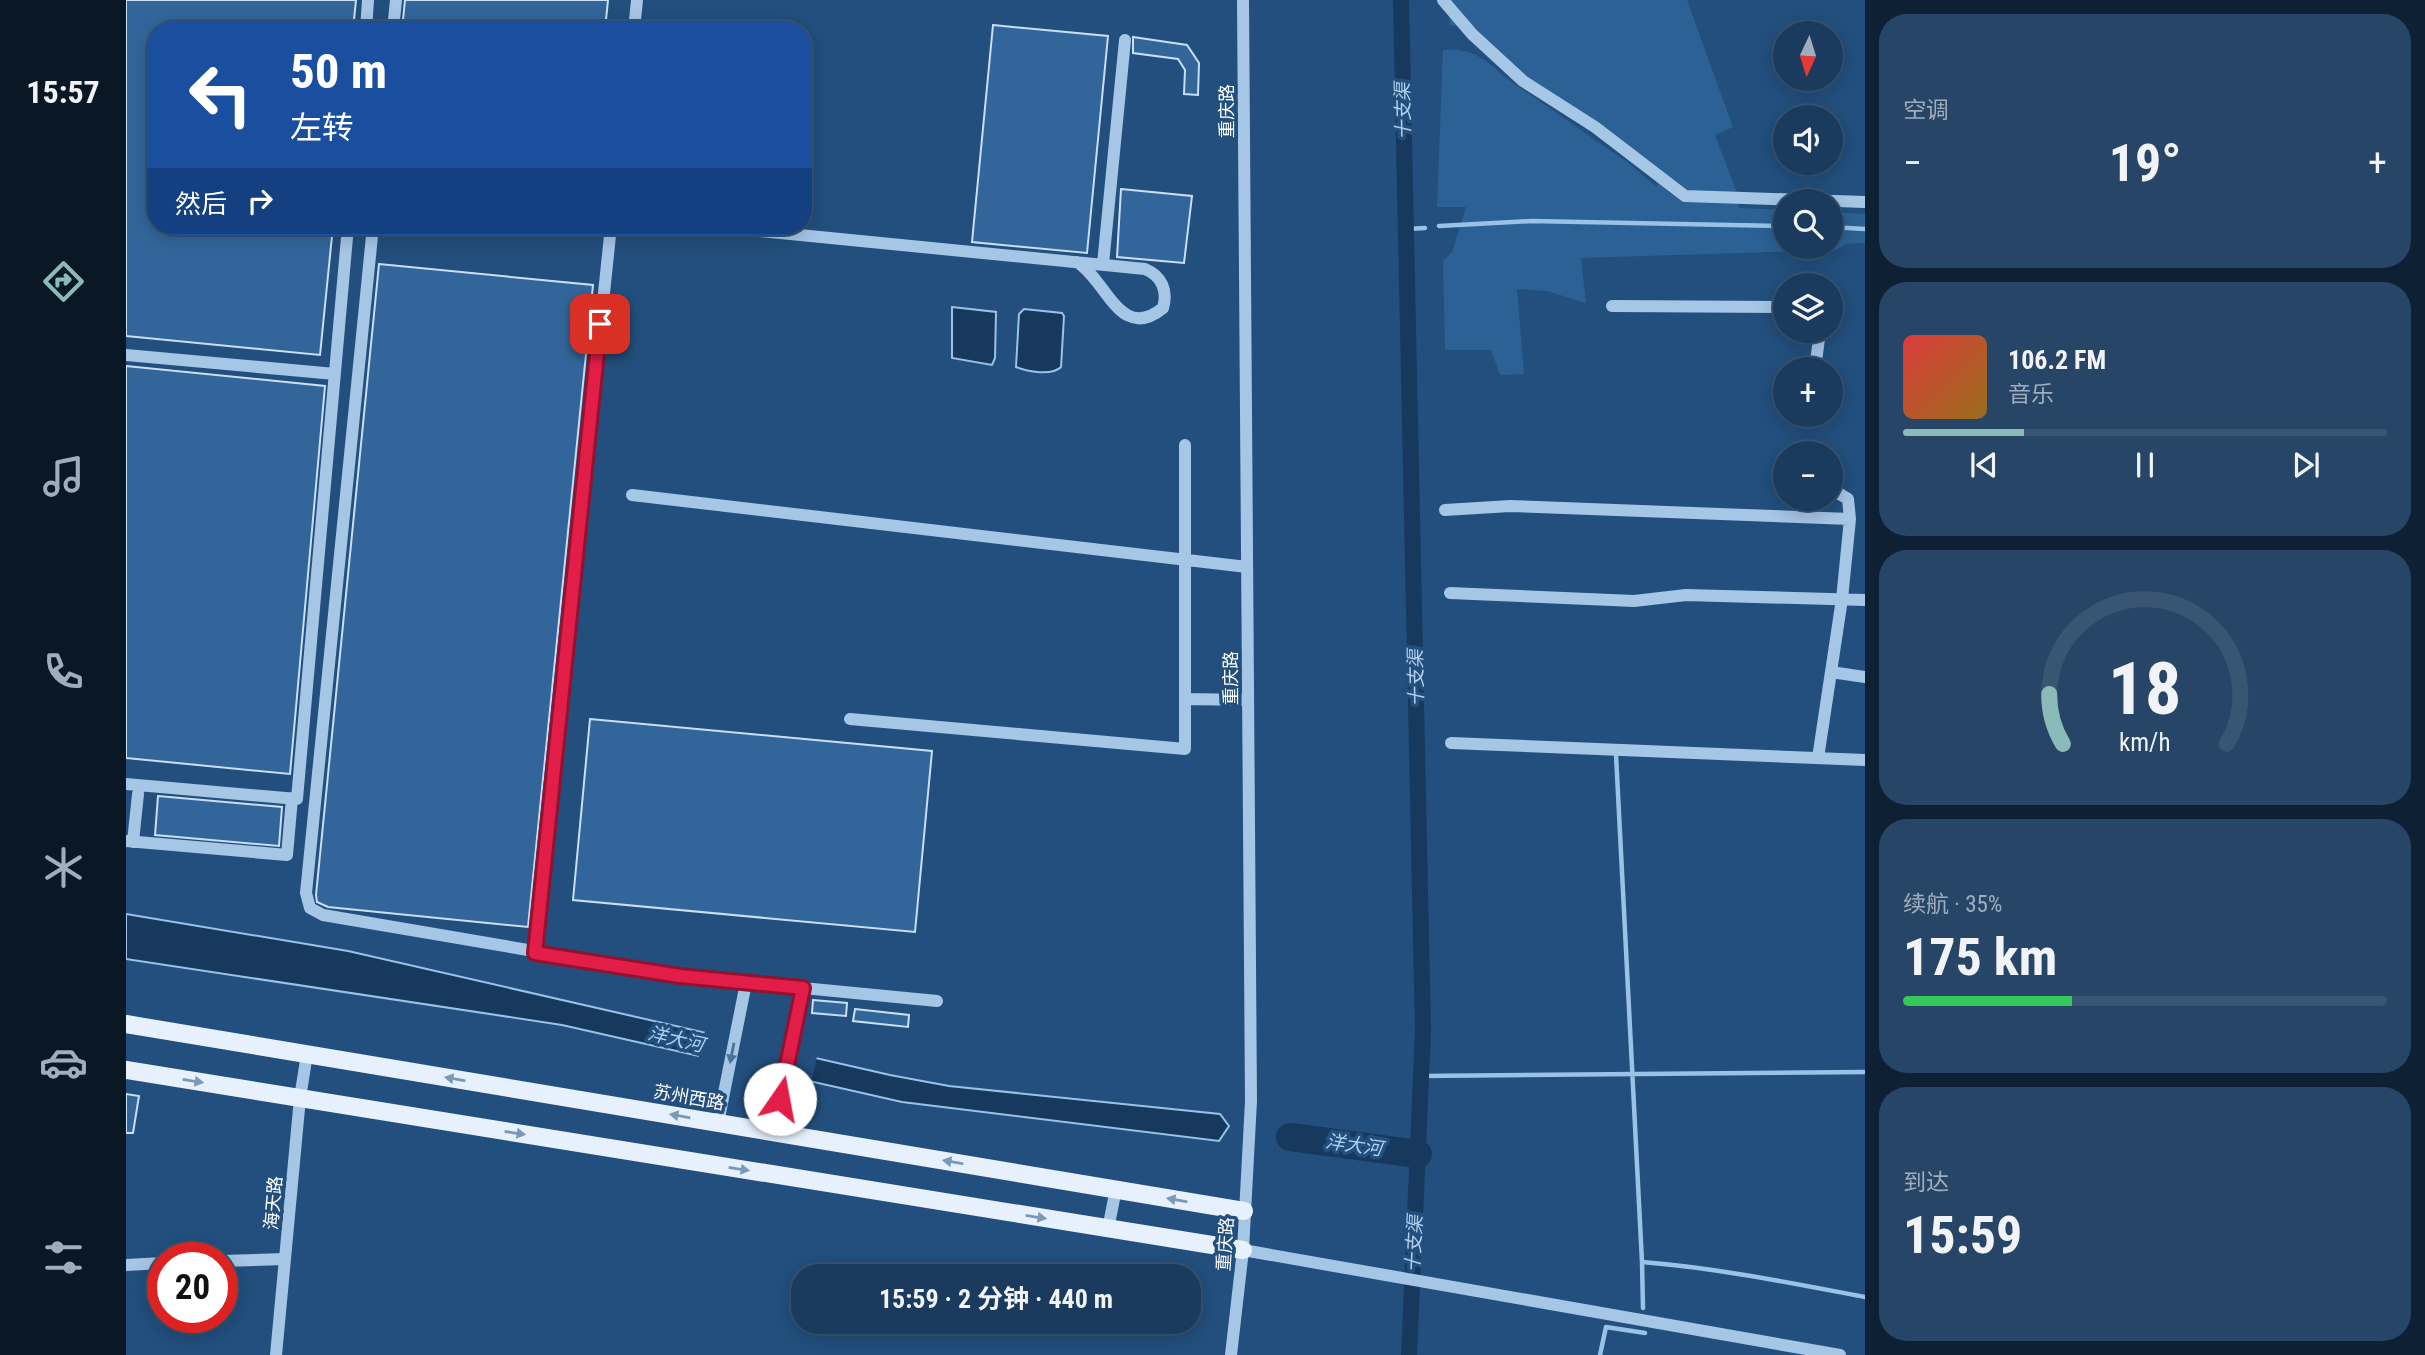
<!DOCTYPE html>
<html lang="zh">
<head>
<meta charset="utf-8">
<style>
  :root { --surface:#1a3b5e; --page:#274667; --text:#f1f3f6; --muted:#9fadbc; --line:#385573; --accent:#8bbbb9 }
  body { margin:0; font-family:"Roboto Condensed","Noto Sans SC",sans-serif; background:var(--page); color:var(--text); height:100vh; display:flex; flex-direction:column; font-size:26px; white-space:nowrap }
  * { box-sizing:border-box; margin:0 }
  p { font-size:23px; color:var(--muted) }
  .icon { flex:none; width:38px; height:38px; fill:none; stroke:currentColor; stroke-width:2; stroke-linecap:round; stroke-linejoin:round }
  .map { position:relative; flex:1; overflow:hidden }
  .details { display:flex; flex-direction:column; gap:14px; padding:14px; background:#0e2034; width:560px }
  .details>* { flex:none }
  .hud { position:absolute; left:21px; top:21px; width:665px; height:214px; border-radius:28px; box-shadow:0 4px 18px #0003,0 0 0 2px var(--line); background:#1a4fa0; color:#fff; overflow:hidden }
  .needle { width:46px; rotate:184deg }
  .fabs { position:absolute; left:1647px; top:21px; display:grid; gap:14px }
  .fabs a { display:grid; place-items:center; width:70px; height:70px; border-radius:50%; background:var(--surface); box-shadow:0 4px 18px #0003,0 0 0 2px var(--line); font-size:35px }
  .speed { position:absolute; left:21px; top:1242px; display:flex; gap:14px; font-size:35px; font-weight:700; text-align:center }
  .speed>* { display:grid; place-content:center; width:91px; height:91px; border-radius:50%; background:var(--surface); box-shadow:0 4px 18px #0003,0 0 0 2px var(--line); line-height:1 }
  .speed .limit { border:10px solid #d22; background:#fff; color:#111 }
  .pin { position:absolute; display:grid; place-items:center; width:60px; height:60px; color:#fff; margin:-30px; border-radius:14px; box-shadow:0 4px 10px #0006 }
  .me { position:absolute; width:77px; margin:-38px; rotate:12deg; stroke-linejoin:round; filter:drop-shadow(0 0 5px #0008) }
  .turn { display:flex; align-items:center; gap:24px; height:147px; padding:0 28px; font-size:32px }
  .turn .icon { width:91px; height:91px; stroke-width:2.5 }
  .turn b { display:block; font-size:49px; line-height:60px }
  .then { display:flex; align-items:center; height:66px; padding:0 28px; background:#0003; gap:14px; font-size:26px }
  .big { font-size:52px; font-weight:700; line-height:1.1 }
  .details .card { flex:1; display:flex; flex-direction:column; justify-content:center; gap:10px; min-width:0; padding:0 24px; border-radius:28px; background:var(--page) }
  .details .dial { align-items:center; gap:0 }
  .dial svg { height:182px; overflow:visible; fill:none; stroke:var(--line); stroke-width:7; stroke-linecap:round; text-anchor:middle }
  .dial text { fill:var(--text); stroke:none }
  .song { display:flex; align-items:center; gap:21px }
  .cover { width:84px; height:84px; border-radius:10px; background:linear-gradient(135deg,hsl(0 70% 55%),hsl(40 70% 35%)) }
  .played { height:7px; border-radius:4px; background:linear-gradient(90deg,var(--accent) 25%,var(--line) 25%) }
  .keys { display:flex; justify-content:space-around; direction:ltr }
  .heat { display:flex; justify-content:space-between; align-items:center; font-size:38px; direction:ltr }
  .charge { height:10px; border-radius:5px; background:linear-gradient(90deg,#34c759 35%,var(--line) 0) }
  .trip { position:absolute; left:665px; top:1264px; width:410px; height:70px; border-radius:28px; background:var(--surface); box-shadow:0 4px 18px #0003,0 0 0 2px var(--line); font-weight:700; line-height:70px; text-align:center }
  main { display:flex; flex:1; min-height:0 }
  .tabs { display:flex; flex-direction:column; width:126px; justify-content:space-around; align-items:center; background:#0a1826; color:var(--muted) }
  .tabs .icon { width:49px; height:49px }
  .tabs .selected { color:var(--accent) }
  .tabs b { font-size:32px; color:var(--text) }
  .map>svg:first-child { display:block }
  .green { fill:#2c6195 }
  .water { fill:#17395d; stroke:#9ac2e7; stroke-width:2 }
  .pier { fill:#224f7d }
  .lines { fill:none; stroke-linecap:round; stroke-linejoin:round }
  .stream { stroke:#9ac2e7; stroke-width:4.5 }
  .canal { stroke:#17395d; stroke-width:16 }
  .river { stroke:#17395d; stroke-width:28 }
  .building { fill:#32669a; stroke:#c9dff5; stroke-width:2 }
  .minor { stroke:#a6c6e6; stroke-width:12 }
  .major { stroke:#e7f1fd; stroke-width:18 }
  .oneway { fill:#4a739c }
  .oneway2 { fill:#7b98b7 }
  .route-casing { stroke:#92132f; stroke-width:18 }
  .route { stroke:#e11d48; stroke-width:12 }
  .labels { text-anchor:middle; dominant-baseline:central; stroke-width:7; stroke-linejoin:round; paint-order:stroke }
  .street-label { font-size:18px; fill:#fff; stroke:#224f7d }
  .water-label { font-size:19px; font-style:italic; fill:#b1d0ee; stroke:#224f7d }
</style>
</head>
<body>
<main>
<nav class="tabs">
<b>15:57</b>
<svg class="icon selected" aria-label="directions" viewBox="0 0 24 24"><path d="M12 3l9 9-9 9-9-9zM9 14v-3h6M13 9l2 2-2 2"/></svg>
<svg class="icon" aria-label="music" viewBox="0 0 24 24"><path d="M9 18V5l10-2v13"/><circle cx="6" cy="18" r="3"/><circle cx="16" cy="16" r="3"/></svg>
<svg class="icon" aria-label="phone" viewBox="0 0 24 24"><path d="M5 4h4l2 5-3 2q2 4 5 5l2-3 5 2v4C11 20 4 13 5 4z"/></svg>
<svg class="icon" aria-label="climate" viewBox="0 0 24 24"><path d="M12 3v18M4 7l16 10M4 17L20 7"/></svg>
<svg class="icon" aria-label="car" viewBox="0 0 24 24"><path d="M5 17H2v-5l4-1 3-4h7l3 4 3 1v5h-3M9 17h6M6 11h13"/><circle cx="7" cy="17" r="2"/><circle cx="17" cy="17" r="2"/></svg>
<svg class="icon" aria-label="filters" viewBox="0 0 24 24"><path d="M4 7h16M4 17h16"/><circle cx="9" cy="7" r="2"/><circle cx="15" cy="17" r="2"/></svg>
</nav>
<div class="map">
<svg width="1739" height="1355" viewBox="0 0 1739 1355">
  <rect width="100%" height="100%" fill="#224f7d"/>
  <path class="green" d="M1323,0H1561L1607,127L1589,135L1610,190L1613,208L1659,210V247H1704L1705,212L1739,214V243L1720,244L1710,250L1455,258L1460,303L1421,291L1391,289L1398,374L1374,375L1365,350H1319L1317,261L1326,252L1340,207H1311L1317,50C1342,47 1361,59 1377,76L1501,162L1531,187L1529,168L1400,79L1345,28L1324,25Z"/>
  <path class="water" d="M826,307L870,312L869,358L866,365L826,358Z
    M898,309L936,313L938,316L935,367C926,376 902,372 890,367L893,314Z
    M0,914L222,951L764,1075L823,1086L1094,1114L1103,1126L1093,1141L776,1102L436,1025L0,959Z"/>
  <path class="pier" d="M579,1031L691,1056L685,1085L572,1060Z"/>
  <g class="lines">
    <path class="stream" d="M1313,226L1406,221L1659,226
      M1704,227L1739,229
      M1280,229L1299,228
      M1490,755L1516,1262
      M1295,1076L1739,1072
      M1517,1308L1516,1262C1591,1268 1665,1283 1739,1297
      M1474,1355L1480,1327L1519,1333"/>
    <path class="canal" d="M1275,0L1297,1031L1283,1355"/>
    <path class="river" d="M1164,1137L1292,1154"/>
  </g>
  <path class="building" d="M0,0H230L227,30H30V226H207L194,355L0,336Z
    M279,0H482L479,30H276Z
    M867,25L982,36L961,253L846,242Z
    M1007,37L1061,45L1073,63L1072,95L1058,94L1059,70L1052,59L1007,53Z
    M995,189L1066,196L1058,263L991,257Z
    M253,264L467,285L402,927L202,907L191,902L190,895Z
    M0,366L199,386L164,774L0,758Z
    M464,719L806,751L789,932L447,900Z
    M32,796L156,807L153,846L29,835Z
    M687,1000L721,1003L720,1016L686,1013Z
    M729,1009L783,1015L782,1027L727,1021Z
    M0,1094L13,1096L7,1133H0Z"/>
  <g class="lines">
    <path class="minor" d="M1317,0L1346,34L1397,81L1469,127L1559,196L1739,202
      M240,30L242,0
      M267,30L270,0
      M508,30L511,0
      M247,226L180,893L184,908L197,915L554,976L811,1001
      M582,226L1019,269C1036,276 1042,291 1037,308C994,343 981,280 951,262
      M977,264L999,40
      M1486,306L1659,307
      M0,355L209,374
      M1689,369L1694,331
      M506,495L1121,567
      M1319,510L1384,506L1724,519
      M1324,593L1508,601L1560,595L1739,600
      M1705,672L1739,677
      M1059,699L1122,700
      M724,719L1059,749V445
      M1325,743L1739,760
      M1692,758L1716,599L1724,519L1722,499L1712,493
      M0,784L171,799L222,226
      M0,841L161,855L166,798
      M7,842L12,794
      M409,953L485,226
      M592,1123L620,983
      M647,1132L677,988
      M982,1229L990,1189
      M1117,1250L1714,1355
      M96,1261L159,1259
      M0,1265L37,1263
      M150,1355L174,1098L181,1054
      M1105,1355L1117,1250L1125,1101L1117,0"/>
    <path class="major" d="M0,1024L1118,1211
      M0,1070L1117,1250"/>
  </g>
  <defs><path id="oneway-solid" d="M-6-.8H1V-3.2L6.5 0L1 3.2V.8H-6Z" transform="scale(1.75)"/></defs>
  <use class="oneway" href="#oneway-solid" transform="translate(606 1053) rotate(101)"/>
  <g class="oneway2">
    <use href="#oneway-solid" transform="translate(329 1079) rotate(-170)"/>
    <use href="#oneway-solid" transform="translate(67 1081) rotate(9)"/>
    <use href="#oneway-solid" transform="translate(554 1116) rotate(-170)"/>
    <use href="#oneway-solid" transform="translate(389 1133) rotate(9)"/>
    <use href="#oneway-solid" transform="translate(827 1162) rotate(-170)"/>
    <use href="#oneway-solid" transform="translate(613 1169) rotate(9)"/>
    <use href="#oneway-solid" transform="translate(1051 1200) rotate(-170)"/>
    <use href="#oneway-solid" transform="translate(910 1217) rotate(9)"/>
  </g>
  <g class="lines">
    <g class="route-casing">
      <path id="route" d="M474,324L409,953L554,976L677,988L654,1099"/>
    </g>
    <use href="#route" class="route"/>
  </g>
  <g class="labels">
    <g class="street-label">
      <text transform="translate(1100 111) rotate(-90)">重庆路</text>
      <text transform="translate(1104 678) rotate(-90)">重庆路</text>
      <text transform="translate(563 1097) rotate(10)">苏州西路</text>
      <text transform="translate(147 1203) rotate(-85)">海天路</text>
      <text transform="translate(1099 1244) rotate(-86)">重庆路</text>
    </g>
    <g class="water-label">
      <text transform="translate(1277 111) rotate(-91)">十支渠</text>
      <text transform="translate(1290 678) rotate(-91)">十支渠</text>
      <text transform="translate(550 1039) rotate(13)">洋大河</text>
      <text transform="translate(1228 1145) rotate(8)">洋大河</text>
      <text transform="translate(1288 1244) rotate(-87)">十支渠</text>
    </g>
  </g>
</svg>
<div class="fabs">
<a><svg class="needle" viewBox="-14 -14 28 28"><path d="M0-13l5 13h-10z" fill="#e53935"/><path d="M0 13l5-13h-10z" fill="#9fadbc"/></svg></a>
<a><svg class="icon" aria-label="sound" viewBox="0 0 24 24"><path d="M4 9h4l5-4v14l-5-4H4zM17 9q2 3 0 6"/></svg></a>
<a><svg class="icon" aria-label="search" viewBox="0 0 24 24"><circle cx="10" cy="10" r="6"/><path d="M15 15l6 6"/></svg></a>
<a><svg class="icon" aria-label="layers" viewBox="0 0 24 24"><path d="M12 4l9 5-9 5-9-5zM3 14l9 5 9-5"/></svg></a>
<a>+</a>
<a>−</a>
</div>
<div class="speed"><div class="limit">20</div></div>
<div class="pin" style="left:474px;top:324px;background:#d93025"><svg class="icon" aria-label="arrive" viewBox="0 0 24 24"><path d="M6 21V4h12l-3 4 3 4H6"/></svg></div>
<svg class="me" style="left:654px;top:1099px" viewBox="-20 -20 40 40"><circle r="19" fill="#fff"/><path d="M0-13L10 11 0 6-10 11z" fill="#e11d48"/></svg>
<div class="trip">15:59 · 2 分钟 · 440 m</div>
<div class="hud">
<div class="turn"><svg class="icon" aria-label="left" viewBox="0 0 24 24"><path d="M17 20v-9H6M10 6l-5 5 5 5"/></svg><div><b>50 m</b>左转</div></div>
<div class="then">然后<svg class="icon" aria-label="right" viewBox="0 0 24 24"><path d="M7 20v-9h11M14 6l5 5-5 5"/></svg></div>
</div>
</div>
<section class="details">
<div class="card"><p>空调</p>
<div class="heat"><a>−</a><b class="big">19°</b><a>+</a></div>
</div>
<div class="card">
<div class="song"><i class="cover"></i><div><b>106.2 FM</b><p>音乐</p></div></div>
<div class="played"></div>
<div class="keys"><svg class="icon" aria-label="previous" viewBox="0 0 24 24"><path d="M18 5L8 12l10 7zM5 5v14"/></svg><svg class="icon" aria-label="pause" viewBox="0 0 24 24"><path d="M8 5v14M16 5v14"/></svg><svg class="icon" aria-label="next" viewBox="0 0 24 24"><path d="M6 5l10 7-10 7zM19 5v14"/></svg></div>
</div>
<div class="card dial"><svg viewBox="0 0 100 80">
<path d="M14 69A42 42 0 1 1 86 69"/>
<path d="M14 69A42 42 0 0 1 8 47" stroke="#8bbbb9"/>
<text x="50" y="56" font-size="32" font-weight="700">18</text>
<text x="50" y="72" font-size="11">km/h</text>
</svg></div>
<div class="card"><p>续航 · 35%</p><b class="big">175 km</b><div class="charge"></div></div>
<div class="card"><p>到达</p><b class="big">15:59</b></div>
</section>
</main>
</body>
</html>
